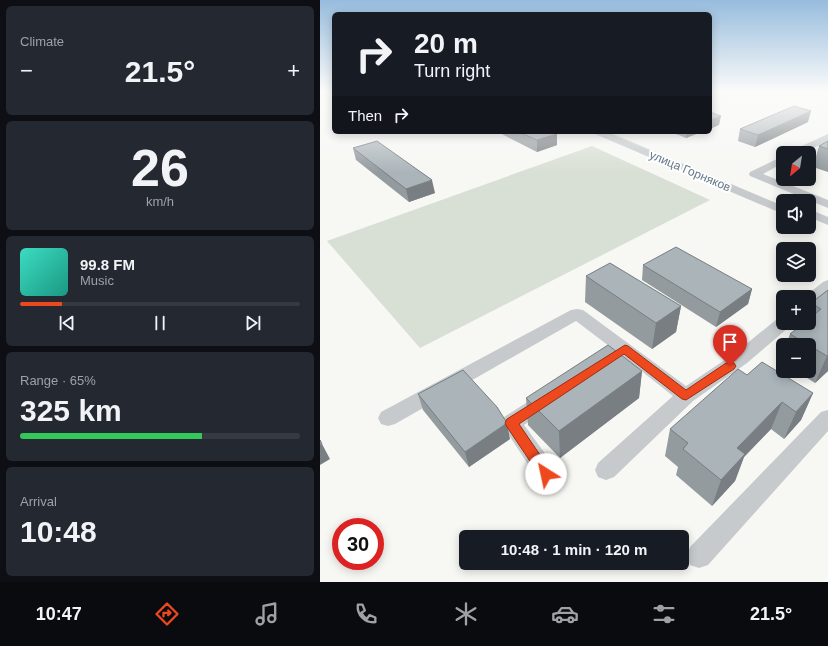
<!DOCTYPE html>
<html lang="en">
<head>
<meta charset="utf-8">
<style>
  :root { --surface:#171b24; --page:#242831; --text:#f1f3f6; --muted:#9ea1a6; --line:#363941; --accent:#ed481e }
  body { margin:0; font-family:Helvetica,sans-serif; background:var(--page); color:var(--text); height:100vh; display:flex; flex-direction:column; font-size:15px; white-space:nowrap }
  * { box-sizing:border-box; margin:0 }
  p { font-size:13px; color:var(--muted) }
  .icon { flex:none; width:22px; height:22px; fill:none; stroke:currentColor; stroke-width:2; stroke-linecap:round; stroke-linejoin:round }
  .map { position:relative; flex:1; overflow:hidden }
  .panel { display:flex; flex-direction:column; gap:6px; padding:6px; background:#0d0f14; width:320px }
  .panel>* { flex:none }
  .banner { position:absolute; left:12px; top:12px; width:380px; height:122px; border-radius:6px; box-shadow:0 2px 10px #0003; background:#171b24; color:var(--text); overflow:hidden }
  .needle { width:26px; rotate:210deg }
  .tools { position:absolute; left:456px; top:146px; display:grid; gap:8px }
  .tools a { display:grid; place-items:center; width:40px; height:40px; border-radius:6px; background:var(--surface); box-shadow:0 2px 10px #0003; font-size:20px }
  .speed { position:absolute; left:12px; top:518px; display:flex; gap:8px; font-size:20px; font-weight:700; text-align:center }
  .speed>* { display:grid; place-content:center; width:52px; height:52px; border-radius:50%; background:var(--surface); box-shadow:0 2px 10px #0003; line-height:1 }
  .speed .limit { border:6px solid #d22; background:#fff; color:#111 }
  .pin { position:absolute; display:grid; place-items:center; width:34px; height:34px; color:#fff; margin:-41px -17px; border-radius:50% 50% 50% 0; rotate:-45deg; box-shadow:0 0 4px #0007 }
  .pin .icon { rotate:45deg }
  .me { position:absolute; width:44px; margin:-22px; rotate:325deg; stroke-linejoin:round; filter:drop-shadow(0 0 3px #0008) }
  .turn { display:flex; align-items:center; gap:14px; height:84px; padding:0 16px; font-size:18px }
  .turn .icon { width:52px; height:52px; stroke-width:2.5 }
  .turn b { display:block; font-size:28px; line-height:34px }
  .then { display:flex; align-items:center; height:38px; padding:0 16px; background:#0003; gap:8px; font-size:15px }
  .big { font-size:30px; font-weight:700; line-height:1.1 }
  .panel .card { flex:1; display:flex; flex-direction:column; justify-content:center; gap:6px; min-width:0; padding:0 14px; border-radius:6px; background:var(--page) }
  .panel .dial { align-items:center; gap:0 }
  .dial b { font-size:52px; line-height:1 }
  .song { display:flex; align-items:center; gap:12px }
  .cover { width:48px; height:48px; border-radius:6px; background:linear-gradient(135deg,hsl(170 70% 55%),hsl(170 70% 35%)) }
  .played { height:4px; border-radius:2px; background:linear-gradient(90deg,var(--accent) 15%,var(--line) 15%) }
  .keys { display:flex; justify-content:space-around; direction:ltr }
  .heat { display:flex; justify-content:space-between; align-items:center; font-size:22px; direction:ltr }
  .charge { height:6px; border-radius:3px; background:linear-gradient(90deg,#34c759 65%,var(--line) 0) }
  .trip { position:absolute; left:139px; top:530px; width:230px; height:40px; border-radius:6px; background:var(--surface); box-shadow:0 2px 10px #0003; font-weight:700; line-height:40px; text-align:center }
  .menu { display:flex; height:64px; justify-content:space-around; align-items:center; background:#090b0e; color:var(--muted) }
  .menu .icon { width:28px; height:28px }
  .menu .current { color:var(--accent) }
  .menu b { font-size:18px; color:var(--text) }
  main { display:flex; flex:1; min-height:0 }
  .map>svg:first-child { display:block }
  .green { fill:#d8dfd4 }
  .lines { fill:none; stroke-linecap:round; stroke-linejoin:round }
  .minor { fill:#c6cacd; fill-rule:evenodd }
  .wall { fill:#939b9f }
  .shaded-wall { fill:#787e82 }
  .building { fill:#abb4b9; stroke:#787e82 }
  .route { fill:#ed481e; stroke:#9a2f14 }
  .labels { text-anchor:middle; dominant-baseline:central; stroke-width:4; stroke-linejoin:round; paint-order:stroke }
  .far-street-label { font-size:12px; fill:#647887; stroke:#fff }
</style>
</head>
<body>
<main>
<section class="panel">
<div class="card"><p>Climate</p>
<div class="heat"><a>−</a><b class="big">21.5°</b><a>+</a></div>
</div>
<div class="card dial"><b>26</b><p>km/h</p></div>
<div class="card">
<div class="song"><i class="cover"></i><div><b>99.8 FM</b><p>Music</p></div></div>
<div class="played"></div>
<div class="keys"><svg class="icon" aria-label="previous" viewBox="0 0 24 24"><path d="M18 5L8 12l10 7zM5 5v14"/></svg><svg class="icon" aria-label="pause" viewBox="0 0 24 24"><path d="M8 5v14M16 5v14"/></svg><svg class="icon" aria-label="next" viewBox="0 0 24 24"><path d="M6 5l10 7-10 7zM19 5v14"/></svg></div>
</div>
<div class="card"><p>Range · 65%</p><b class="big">325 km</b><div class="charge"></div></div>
<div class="card"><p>Arrival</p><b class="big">10:48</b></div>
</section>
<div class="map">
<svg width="508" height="582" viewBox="0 0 508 582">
  <rect width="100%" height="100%" fill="#f7f7f4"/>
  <path class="green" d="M281,132H289L463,206V210Z
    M272,146L390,200L100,348L7,241Z"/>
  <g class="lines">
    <path class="minor" d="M273,132H286L463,206V214L275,134Z
      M508,134V141L483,153H470L471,151Z
      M463,156V163L443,174L508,200V208L430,176L429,174L430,172Z
      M489,209L508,217V225L489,217Z
      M508,280V293L494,305L489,306V297H484L503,282Z
      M257,309L263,310L366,386L415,353L457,319L463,318V323H471L469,327L427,363L373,401L294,477L286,480L278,477L275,470L278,463L353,396L305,358C295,365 288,373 276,370L273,365L276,360L293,349L256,321L75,424L68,426L61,424L58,418L61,412L251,310Z
      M224,393L231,396L234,401L231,406L204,425L235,467L238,474L235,481L227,484L219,481L181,423L184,417L217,396Z
      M508,410V431L388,565L379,568L370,565L367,556L370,547L501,412Z"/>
  </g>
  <path class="wall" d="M488,122L435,147L418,141L420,129Z
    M178,132H233L237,145L217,152Z
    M351,132H381L366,138Z
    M508,141V172L493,167L499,146Z
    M33,148L115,193L89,202L36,160Z
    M323,265L432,289L428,304L396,327L322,280Z
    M266,276L361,306L356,332L332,349L265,302Z
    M508,290V371L495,383L476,371H489V345H466L470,334L489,323V308L491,303Z
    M463,352V363L460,361Z
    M322,371L319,398L240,458L208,425L206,398Z
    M427,375L493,393L481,420L464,439L451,429L424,457L415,481L392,506L356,475L358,467L345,456L350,429Z
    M98,394L190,439L149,467L103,410Z"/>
  <path class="shaded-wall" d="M491,111L488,122L435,147L438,135Z
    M401,116L399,125L390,129V120Z
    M367,132H381L366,138Z
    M237,134V145L217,152V140Z
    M112,180L115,193L89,202L86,189Z
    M432,289L428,304L396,327L400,312Z
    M361,306L356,332L332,349L336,323Z
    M508,352V371L495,383L507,356Z
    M322,371L319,398L240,458L239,431Z
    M493,393L481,420L464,439L476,412Z
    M462,402L451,429L424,457L415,481L392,506L401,480L417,448Z
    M187,423L190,439L149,467L145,452Z
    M2,444L10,459L0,465V445Z"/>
  <path class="building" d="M474,106L491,111L438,135L420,129Z
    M390,112L401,116L390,120Z
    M199,132H233L237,134L217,140Z
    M57,141L112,180L86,189L33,148Z
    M508,141V149L499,146Z
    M356,247L432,289L400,312L323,265Z
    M290,263L361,306L336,323L266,276Z
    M508,290V355L507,356L470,334L484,323H489V319L501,309L491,303Z
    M288,345L322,371L239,431L206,398Z
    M442,362L493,393L476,412L462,402L417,448L425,454L401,480L363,449L368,443L350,429L418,369L427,375Z
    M143,370L177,407L187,423L145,452L98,394Z
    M0,440L2,444L0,445Z"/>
  <linearGradient id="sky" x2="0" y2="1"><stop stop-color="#97bcdd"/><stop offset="0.53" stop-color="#fbfbfa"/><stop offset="1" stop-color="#fbfbfa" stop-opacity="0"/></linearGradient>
  <rect width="508" height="173" fill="url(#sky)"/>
  <path class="route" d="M305,345L308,346L366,390L406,363H414L416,366L414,369L366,400L362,399L304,354L199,424L233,474L231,479L226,480L222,479L187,427L185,423L187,419Z"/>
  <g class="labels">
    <g class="far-street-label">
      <text transform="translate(370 171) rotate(23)">улица Горняков</text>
    </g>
  </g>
</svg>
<div class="tools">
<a><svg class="needle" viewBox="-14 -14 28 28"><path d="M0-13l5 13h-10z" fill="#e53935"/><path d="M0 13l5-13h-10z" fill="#9ea1a6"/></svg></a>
<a><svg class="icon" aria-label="sound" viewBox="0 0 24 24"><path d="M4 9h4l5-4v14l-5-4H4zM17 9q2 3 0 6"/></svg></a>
<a><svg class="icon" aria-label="layers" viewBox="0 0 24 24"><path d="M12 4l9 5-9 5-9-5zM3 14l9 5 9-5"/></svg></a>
<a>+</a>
<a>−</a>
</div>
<div class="speed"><div class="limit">30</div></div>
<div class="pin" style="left:410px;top:366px;background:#d93025"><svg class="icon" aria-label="arrive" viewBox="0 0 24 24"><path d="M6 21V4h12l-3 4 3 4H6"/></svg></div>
<svg class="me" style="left:226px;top:474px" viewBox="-20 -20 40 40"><circle r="19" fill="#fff"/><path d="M0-13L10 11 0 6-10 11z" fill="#ed481e"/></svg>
<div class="trip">10:48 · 1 min · 120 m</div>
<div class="banner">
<div class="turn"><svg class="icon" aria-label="right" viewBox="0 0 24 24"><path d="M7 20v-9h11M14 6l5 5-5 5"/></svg><div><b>20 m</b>Turn right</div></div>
<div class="then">Then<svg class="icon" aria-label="right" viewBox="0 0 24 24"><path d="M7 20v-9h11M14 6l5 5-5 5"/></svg></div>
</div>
</div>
</main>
<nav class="menu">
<b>10:47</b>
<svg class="icon current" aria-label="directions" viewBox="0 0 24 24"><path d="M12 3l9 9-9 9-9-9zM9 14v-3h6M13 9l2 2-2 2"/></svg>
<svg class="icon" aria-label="music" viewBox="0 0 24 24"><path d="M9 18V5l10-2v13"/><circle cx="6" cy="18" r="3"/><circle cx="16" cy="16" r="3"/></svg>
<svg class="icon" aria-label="phone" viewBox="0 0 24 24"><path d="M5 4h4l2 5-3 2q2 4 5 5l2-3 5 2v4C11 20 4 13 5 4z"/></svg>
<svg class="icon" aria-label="climate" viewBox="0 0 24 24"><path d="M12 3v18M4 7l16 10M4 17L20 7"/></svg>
<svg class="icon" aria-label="car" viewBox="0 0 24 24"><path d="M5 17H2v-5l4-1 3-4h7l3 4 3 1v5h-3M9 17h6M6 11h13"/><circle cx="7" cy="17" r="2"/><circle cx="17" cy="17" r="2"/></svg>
<svg class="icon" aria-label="filters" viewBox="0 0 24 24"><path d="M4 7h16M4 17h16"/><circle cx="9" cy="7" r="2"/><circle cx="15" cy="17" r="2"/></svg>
<b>21.5°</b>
</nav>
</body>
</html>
